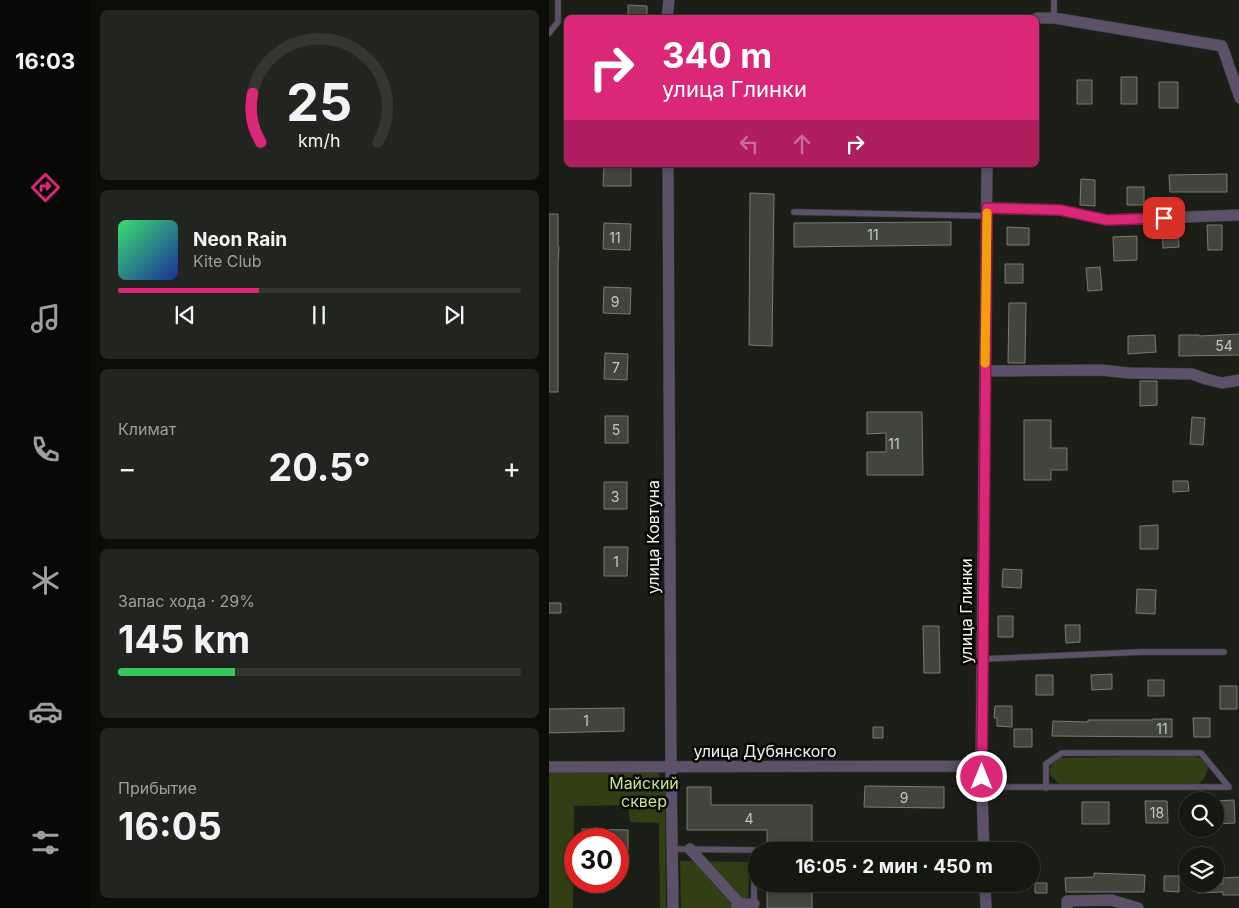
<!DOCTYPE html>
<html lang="ru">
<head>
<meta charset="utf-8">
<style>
  :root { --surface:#151711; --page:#22241f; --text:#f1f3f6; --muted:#9d9f9f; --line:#343631; --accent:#db2777 }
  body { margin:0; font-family:Inter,sans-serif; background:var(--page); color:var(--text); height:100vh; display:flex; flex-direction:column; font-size:19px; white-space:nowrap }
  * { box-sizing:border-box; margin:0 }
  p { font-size:16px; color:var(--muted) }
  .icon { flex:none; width:28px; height:28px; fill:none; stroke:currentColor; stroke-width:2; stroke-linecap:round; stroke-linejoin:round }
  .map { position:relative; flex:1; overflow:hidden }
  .drawer { display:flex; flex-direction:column; gap:10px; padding:10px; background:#0c0d09; width:459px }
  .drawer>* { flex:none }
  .banner { position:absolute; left:15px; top:15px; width:475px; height:152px; border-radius:8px; box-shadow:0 2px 8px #0003,0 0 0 1px var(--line); background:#db2777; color:#fff; overflow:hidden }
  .controls { position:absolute; left:630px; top:792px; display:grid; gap:10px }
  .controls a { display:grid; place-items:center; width:45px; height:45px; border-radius:50%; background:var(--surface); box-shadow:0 2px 8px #0003,0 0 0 1px var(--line); font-size:25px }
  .speed { position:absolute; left:15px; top:828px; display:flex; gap:10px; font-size:25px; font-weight:700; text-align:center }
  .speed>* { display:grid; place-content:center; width:65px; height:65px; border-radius:50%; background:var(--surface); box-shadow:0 2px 8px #0003,0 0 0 1px var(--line); line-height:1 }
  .speed .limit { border:8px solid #d22; background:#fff; color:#111 }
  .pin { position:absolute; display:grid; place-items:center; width:42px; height:42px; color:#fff; margin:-21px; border-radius:10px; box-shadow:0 2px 8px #0006 }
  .me { position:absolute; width:55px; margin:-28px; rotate:0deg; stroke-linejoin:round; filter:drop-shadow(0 0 4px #0008) }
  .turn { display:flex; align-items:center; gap:18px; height:105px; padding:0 15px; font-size:22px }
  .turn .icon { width:65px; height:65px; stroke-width:2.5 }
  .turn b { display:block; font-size:35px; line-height:42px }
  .lanes { display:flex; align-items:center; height:48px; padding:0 15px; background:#0003; justify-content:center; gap:25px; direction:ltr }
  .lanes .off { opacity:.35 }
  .big { font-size:38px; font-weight:700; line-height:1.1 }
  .drawer .tile { flex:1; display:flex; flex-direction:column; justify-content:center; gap:8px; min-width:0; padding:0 18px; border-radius:8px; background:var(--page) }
  .drawer .dial { align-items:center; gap:0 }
  .dial svg { height:130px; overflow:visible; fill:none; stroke:var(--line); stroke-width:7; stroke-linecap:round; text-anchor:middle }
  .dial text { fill:var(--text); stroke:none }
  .song { display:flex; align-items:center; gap:15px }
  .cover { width:60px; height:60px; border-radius:8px; background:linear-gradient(135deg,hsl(140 70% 55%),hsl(230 70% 35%)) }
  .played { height:5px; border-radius:2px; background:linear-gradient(90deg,var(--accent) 35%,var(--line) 35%) }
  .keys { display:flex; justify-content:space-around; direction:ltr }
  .heat { display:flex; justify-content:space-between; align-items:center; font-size:28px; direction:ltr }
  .charge { height:8px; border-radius:4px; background:linear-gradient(90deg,#34c759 29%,var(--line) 0) }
  .trip { position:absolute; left:199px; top:842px; width:292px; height:50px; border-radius:25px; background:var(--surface); box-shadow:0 2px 8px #0003,0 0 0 1px var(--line); font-weight:700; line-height:50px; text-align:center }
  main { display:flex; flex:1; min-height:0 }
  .dock { display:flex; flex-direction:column; width:90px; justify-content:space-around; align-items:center; background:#080907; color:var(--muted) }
  .dock .icon { width:35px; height:35px }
  .dock .current { color:var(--accent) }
  .dock b { font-size:22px; color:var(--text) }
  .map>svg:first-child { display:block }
  .green { fill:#323f14 }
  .building { fill:#41453c; stroke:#787b71 }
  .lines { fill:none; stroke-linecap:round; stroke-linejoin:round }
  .lane-casing { stroke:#363931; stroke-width:7 }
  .street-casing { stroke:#363931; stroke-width:12 }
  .lane { stroke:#5c5168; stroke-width:5.5 }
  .street { stroke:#5c5168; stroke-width:11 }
  .route-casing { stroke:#8e194d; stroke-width:12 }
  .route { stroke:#db2777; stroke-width:9 }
  .slow { stroke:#f59e0b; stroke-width:9 }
  .labels { text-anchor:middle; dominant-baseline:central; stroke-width:5; stroke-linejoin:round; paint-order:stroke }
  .number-label { font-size:14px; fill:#c5c8c2 }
  .street-label { font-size:16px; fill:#f1f4ee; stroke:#080906 }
  .park-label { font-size:16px; fill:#c6e48d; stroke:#080906 }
</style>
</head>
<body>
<main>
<nav class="dock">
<b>16:03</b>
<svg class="icon current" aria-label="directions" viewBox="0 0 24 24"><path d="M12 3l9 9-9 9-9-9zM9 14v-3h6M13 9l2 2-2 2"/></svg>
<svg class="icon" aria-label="music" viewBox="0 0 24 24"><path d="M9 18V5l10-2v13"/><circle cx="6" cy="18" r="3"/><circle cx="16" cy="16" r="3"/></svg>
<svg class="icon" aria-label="phone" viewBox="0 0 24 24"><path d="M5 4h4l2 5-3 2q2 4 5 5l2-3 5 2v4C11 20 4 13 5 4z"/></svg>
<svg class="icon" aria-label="climate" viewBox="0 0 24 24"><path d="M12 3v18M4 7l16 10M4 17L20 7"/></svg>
<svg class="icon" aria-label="car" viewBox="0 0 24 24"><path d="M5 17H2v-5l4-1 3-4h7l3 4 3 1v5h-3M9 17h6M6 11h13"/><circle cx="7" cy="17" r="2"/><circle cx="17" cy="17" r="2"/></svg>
<svg class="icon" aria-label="filters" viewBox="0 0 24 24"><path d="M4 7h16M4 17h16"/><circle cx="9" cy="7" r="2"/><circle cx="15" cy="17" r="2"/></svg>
</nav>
<section class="drawer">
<div class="tile dial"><svg viewBox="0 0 100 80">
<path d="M14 69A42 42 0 1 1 86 69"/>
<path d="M14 69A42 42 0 0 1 9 39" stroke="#db2777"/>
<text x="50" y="56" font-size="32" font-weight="700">25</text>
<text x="50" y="72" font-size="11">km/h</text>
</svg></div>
<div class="tile">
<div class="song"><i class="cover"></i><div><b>Neon Rain</b><p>Kite Club</p></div></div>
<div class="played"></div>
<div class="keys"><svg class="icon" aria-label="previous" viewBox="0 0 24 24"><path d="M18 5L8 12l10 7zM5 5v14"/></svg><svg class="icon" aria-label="pause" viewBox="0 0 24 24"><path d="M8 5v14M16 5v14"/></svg><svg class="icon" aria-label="next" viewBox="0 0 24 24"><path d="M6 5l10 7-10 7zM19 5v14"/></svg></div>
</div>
<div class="tile"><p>Климат</p>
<div class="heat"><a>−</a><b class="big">20.5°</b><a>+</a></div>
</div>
<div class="tile"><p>Запас хода · 29%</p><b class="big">145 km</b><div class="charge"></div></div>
<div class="tile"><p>Прибытие</p><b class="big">16:05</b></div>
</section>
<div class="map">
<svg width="691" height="908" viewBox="0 0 691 908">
  <rect width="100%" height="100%" fill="#1c1f17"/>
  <path class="green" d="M646,756L655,760L659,767L656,777L650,784H511C497,774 497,767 511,758Z
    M0,771H108L116,787L117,908H111L110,823L81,822L79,805L25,806L24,908H0Z
    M131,861L200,862L199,908H132Z"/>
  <path class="building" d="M79,5L98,6V18H79Z
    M572,77H588V104H572Z
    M528,80H543V104H528Z
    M610,82H629V108H610Z
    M55,165H82V186H54Z
    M678,174V192H621L620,175Z
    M532,179L546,180V206L531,205Z
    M578,187H595V205H578Z
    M201,193L225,194L223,346L200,345Z
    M0,214H9V246L10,247L9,264V392H0Z
    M402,222V245L245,247V223Z
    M55,223L82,224L81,250L54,249Z
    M658,225H673V250H659Z
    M458,227L480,228V245H458Z
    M629,228L630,247L614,248L613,229Z
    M588,236V260L565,261L564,237Z
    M456,264H474V283H456Z
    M551,267L553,290L539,291L537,268Z
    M55,287L82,288L81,314L54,313Z
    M460,303H477L476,363H459Z
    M691,334V355L630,356V335H650V336Z
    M606,335L607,352L579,354V336Z
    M56,353L79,354L78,380L55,379Z
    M591,381H608V405L591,406Z
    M318,412H373L374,475H318V452H337V433L318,434Z
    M56,416H79V443H56Z
    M643,417L656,418L654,445L641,444Z
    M475,420H502V448H518V470H502V480H475Z
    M624,481H639L640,491L624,492Z
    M55,482H78V509H55Z
    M609,525V549H591V526Z
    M55,547H79L78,576H55Z
    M454,569L473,570L472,588L453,587Z
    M588,589L607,590L606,614L587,613Z
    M0,603H12V613H0Z
    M449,616H464V637H449Z
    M516,625H531V642L517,643Z
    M374,626H390L391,673H375Z
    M563,674V689L543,690L542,675Z
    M487,675H504V695H487Z
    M599,680H615V696H599Z
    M671,686H688V709H671Z
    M446,706H463V727L448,726V718H445Z
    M75,708V731L0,733V709Z
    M644,718H661V737H645Z
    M604,719H623V737L503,736L504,721L539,722V720H604Z
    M324,727H334V738H324Z
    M465,729H483V747H465Z
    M316,786L395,787V808L315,807Z
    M138,787H162V805H263V851H218V830H138Z
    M685,800L686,823L666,824V801Z
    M596,801H618L619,823H597Z
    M533,802H560V824H533Z
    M33,829L79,830V851H69V839H33Z
    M545,873L596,875L595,892H517L516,878L545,877Z
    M615,876H630V892L615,891Z
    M691,877V895H674V892L649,893L648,884H674V878Z
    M486,883H498V893H486Z
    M218,884H263V908H218Z"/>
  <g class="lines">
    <g class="lane-casing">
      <path id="lane" d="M505,0V18
        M0,33L9,22V0
        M245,212L438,216
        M433,659L592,652H675
        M433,787H680L652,753H513L497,764V788
        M123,849L205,850V906"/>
    </g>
    <g class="street-casing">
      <path id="street" d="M118,18L120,0
        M488,18H505L673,46L691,98
        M119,165L122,768L124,908
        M438,208L511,210L558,220L691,215
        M436,371L552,370L580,373L643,374L657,379L673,383L691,380
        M0,767L432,766
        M141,849L191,904L187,908
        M435,851L432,766L438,165
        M436,884L437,908
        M191,904H205
        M518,908V901L562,900L589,908"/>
    </g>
    <use href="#lane" class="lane"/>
    <use href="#street" class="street"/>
  </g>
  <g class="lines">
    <g class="route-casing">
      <path id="route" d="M433,777L438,208L511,210L558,220L615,218"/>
    </g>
    <use href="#route" class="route"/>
    <path class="slow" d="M436,363L438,213"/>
  </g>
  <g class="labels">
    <g class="number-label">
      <text x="324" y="234">11</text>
      <text x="66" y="237">11</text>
      <text x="66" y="301">9</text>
      <text x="675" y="345">54</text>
      <text x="67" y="367">7</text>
      <text x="67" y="429">5</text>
      <text x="345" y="443">11</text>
      <text x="66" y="496">3</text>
      <text x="67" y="561">1</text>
      <text x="37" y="720">1</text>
      <text x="613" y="728">11</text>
      <text x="355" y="797">9</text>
      <text x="608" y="812">18</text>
      <text x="200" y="818">4</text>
    </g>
    <g class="street-label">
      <text transform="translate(104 537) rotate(-90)">улица Ковтуна</text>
      <text transform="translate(417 611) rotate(-90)">улица Глинки</text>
      <text x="216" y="751">улица Дубянского</text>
    </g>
    <g class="park-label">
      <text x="95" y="783">Майский<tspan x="95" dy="18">сквер</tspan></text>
    </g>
  </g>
</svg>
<div class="controls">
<a><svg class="icon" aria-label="search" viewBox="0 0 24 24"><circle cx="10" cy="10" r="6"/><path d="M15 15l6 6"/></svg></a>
<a><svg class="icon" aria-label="layers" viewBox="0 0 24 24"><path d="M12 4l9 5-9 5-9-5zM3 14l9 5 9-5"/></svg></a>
</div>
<div class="speed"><div class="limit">30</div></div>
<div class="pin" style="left:615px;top:218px;background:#d93025"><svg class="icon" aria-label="arrive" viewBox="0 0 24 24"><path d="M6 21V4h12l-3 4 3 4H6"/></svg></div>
<svg class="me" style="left:433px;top:777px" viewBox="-20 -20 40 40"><circle r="17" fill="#db2777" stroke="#fff" stroke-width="3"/><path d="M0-11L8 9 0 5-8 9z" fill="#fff"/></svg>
<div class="trip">16:05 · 2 мин · 450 m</div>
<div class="banner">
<div class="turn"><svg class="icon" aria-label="right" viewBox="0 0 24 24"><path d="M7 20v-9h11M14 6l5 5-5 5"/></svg><div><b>340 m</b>улица Глинки</div></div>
<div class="lanes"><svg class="icon off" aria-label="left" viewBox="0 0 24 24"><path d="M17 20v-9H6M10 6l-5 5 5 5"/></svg><svg class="icon off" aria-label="ahead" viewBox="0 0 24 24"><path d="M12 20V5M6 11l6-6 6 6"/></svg><svg class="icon" aria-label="right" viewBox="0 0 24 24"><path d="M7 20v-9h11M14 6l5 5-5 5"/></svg></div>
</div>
</div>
</main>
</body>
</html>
